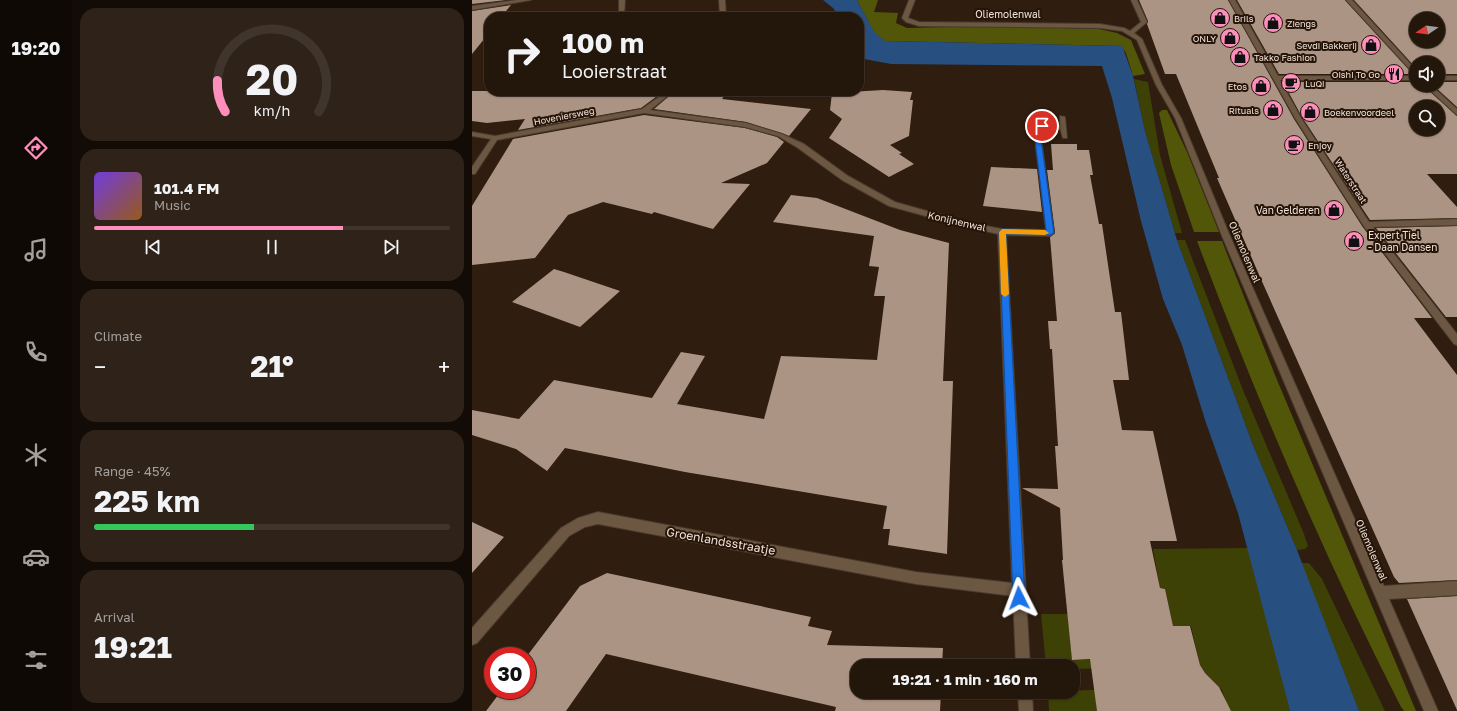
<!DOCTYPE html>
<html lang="en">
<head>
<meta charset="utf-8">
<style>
  :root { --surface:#23160b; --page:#2f2319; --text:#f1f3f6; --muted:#a39f9d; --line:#40352c; --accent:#fe8ebb }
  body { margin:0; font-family:"Golos Text",sans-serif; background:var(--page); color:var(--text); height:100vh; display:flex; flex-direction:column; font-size:15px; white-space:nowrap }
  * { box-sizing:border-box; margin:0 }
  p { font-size:13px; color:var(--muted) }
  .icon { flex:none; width:22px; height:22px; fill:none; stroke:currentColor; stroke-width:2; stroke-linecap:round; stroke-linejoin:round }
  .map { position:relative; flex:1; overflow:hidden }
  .details { display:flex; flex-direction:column; gap:8px; padding:8px; background:#130c06; width:400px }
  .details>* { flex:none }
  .guide { position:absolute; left:12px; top:12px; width:380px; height:84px; border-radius:16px; box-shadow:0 1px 3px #0004,0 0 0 1px var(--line); background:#23160b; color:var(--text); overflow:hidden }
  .needle { width:26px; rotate:257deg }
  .controls { position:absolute; left:937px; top:12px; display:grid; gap:8px }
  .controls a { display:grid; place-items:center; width:36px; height:36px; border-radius:50%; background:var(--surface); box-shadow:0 1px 3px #0004,0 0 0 1px var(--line); font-size:20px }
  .speed { position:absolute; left:12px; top:647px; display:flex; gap:8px; font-size:20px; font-weight:700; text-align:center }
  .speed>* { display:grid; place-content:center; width:52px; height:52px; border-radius:50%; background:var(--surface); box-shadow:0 1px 3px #0004,0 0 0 1px var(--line); line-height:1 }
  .speed .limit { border:6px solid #d22; background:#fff; color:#111 }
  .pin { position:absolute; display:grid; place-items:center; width:34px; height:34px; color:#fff; margin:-17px; border:2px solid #fff; border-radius:50%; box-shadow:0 1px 4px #0007 }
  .me { position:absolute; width:44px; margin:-22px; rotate:357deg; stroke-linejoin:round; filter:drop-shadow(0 0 3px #0008) }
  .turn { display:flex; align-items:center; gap:14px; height:84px; padding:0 12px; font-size:18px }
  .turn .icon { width:52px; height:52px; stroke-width:2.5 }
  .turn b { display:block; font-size:28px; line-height:34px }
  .big { font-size:30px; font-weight:700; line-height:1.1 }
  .details .card { flex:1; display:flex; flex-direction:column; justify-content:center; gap:6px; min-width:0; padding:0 14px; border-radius:16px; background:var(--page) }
  .details .dial { align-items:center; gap:0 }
  .dial svg { height:104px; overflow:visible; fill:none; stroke:var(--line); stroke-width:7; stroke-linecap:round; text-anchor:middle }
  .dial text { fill:var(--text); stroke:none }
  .song { display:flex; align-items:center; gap:12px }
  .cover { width:48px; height:48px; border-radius:6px; background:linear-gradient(135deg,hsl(260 70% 55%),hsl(30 70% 35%)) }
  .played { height:4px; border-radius:2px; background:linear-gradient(90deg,var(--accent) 70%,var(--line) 70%) }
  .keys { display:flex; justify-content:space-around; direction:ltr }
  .heat { display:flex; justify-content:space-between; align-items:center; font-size:22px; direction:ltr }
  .charge { height:6px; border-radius:3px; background:linear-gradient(90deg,#34c759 45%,var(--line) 0) }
  .trip { position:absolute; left:378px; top:659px; width:230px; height:40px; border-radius:16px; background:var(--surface); box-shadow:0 1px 3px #0004,0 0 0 1px var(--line); font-weight:700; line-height:40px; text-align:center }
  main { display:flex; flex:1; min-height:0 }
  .tab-bar { display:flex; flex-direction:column; width:72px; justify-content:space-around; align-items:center; background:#0e0904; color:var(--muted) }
  .tab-bar .icon { width:28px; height:28px }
  .tab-bar .on { color:var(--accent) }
  .tab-bar b { font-size:18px; color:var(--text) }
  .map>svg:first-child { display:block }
  .green { fill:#3e4106 }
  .forest { fill:#525608 }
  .water { fill:#274f80 }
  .building { fill:#ac9484; fill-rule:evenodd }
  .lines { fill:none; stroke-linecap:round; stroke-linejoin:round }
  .minor-casing { stroke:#4a392b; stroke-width:2 }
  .minor { fill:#6b5742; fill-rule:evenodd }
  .route { fill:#1a73e8; stroke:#114b97 }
  .slow { fill:#f59e0b }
  .labels { text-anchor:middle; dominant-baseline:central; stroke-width:4; stroke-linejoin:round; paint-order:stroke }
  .far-poi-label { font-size:9px; fill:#f0e3da; stroke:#251407; text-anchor:start }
  .far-street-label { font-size:9px; fill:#f0e3da; stroke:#251407 }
  .street-label { font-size:10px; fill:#f0e3da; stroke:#251407 }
  .poi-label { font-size:10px; fill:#f0e3da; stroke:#251407; text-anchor:end }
  .near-street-label { font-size:12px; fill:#f0e3da; stroke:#251407 }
</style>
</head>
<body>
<main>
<nav class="tab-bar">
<b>19:20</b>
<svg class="icon on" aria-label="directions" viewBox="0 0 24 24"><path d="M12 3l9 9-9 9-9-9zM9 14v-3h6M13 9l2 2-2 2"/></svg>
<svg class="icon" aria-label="music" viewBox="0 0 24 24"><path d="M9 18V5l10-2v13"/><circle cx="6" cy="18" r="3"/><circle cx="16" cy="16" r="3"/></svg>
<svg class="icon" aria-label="phone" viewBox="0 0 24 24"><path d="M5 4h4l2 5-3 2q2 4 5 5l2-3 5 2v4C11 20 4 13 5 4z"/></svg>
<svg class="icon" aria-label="climate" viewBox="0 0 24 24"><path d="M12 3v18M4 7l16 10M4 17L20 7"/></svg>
<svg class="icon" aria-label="car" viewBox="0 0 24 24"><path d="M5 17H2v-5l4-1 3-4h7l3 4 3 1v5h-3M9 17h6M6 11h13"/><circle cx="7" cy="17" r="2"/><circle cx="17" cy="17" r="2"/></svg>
<svg class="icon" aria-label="filters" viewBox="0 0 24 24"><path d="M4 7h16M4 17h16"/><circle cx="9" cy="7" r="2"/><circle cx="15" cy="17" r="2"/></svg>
</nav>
<section class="details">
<div class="card dial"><svg viewBox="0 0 100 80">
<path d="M14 69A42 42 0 1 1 86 69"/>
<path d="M14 69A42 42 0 0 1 8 45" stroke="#fe8ebb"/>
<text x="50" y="56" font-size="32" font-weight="700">20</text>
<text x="50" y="72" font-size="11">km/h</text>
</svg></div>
<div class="card">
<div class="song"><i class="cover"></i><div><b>101.4 FM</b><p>Music</p></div></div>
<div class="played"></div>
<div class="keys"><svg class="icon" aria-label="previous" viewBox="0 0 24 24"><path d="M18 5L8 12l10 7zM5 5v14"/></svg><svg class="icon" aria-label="pause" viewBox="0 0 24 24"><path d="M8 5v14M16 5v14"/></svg><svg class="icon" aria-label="next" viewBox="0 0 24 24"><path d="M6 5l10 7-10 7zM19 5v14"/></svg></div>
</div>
<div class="card"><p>Climate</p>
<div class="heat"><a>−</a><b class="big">21°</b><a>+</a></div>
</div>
<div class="card"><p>Range · 45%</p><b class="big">225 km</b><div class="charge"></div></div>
<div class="card"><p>Arrival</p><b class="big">19:21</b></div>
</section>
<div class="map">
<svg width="985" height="711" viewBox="0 0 985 711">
  <rect width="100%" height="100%" fill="#2f1d0f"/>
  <path class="green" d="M662,79L676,82L688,155L710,233H703L673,131Z
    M705,240H713L771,390L832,534L836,546L833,549L825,550L781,445Z
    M776,548L778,551L818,711H757L750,690L733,673L728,665L719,626H701L693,589L688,588L681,549Z
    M829,563H837L850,579L913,711H887Z
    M569,614H596L600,660L636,659L638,668L601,669V666H574Z
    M640,689L624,701L625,711H577L576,692Z"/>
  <path class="forest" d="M385,0H406L402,12L426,13L424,23L435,28L513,26L627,29L645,33L659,40L673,74L661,76L654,53L649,46L413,41L402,33Z
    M690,110H695L715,152L747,232H722L699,165L687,113Z
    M725,241H750L803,375L944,711H932L929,707C852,556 785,400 725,241Z"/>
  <path class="water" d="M351,0H385L402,32L413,41L649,46L651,48L661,76L673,131L705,240L781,445L825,550L887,711H818L766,513L733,420L710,345L691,299L669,221L640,98L630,66L419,64L387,58V17H367L361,8Z"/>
  <path class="building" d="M0,0H34L0,4Z
    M667,0H756L822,119L890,226L960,318H942L985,375V580L927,583L922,577L788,277L745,178H747L704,74H693L675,24L676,21Z
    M765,0H873L941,74H807Z
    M882,0H985V74H966V63H944V68ZM944,19H966V41H944Z
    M39,5L29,17H17V33L0,54V11Z
    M811,82H944V85H951L985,116V174H955L985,207V218L898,220L830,117ZM944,107H966V129H944Z
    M966,82H985V107L961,85H966Z
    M411,90L440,92L438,100H441L437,136L418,145L430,153L427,154L442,164L417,177L357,138L370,119L358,110L360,93Z
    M0,91H121V93L135,91H192L169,108L46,130L53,119L15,123L0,121Z
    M203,91H256L250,99L339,109L317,136L274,122L182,109Z
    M172,115L273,128L305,137L312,142L295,163L249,183L278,184L241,229L182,212L180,214L131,202L96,215L63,258L0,265V206L41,139Z
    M579,144H605V150H617L621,175H618L627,224H630L643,312H649L657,380H641L650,430L681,431L705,541H678L688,588L693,589L701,626H718L728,665L733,673L747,687L759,711H625L618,659L600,660L590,560H591L588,508L550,488L586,489L583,446H586L580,349H578L576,321H585L578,237L583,233L575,170H581Z
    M519,167L565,169L570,212L511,206Z
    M319,195L345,198L428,230L477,243L471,381H481L475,554L416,545L418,529H411L415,506L213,472L93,448L75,471L44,449L0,435V410L47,419L82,380L180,398L209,352L233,356L205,404L292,419L309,356L405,360L413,296H402L407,267L397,266L402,236L301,222Z
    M985,226V317H974L904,228Z
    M82,269L92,272L148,291L108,327L40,302Z
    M0,522L32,537L0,573Z
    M135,573L339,617L336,626L360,631L355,645L471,648L470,666H385V692H469L468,711H363L364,707L134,654L94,711H14L30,690H55V656L108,586Z
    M985,596V710L935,599Z"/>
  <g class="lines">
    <g class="minor-casing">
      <path id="minor" d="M45,0H59L0,10V6Z
        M147,0H153L152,17H131L147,14Z
        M247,0H253L254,17H248Z
        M437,0H443L436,18L447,22L628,24L652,28L658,31L669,22L659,0H665L675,22L662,33L670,39L690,85L709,118L758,236L912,586L985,581V595L917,599L966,711H952L750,236L703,118L684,85L665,40L650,31L628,28L447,26L434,22L430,18Z
        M757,0H763L806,76H944V80H808L829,118L897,222L985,219V225L901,227L985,334V345L982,344L891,225L823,118Z
        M874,0H880L944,70V76Z
        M966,76H985V80H966Z
        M952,85H959L985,109V115Z
        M195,91H202L178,110L274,123L310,134L332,144L376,176L423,202L494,222L530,229L574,230L562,131L564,127L570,124L588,125V116L593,117L595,138H591L588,129L571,128L568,131L582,233L578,236L534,235L558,666H544L541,596L444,584L126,524L113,527L97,536L5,643L0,645V628L89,528L106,518L126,512L444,572L540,583L526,234L490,226L417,206L370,180L326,148L306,136L273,127L172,113L25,140L3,174H0V167L19,139L0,136V132L23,136L170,109Z
        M546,692H560L561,711H547Z"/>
    </g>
    <use href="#minor" class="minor"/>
  </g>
  <path class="route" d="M570,125L574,126L568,132L582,233L578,235L534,234L553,598L551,602L547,604L542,602L541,598L527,232L530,229L574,230L562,132L564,127Z"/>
  <path class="slow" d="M530,229L573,230L577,233L573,235L534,234L537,294L533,297L529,294L527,232Z"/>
  <defs>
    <g id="shop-disc" transform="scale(1)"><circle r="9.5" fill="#fe8ebb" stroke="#251407"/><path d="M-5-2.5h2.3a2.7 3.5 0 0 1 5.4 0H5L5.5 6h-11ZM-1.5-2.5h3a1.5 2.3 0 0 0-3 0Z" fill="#111"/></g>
    <g id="restaurant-disc" transform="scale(1)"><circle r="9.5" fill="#fe8ebb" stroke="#251407"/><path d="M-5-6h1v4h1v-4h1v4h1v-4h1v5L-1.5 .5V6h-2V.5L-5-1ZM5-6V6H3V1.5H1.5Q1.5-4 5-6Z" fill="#111"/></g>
    <g id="cafe-disc" transform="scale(1)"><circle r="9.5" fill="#fe8ebb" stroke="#251407"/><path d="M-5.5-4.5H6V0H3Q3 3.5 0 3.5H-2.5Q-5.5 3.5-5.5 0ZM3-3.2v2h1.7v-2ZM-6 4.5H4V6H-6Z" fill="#111"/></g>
  </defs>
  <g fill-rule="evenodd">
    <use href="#shop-disc" x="748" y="18"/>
    <use href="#shop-disc" x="801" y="23"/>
    <use href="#shop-disc" x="758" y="38"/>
    <use href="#shop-disc" x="899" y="45"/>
    <use href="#shop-disc" x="768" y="57"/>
    <use href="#restaurant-disc" x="922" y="74"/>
    <use href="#cafe-disc" x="819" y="83"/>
    <use href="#shop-disc" x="789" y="86"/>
    <use href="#shop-disc" x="801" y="110"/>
    <use href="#shop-disc" x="838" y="112"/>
    <use href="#cafe-disc" x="822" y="145"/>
    <use href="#shop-disc" x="862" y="210"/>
    <use href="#shop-disc" x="882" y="241"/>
  </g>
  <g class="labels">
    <g class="far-poi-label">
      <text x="762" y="18">Brils</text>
      <text x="815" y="23">Ziengs</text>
      <text x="744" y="38" text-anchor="end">ONLY</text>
      <text x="885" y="45" text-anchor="end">Sevdi Bakkerij</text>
      <text x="782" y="57">Takko Fashion</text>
      <text x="908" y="74" text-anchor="end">Oishi To Go</text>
      <text x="833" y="83">LuQi</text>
      <text x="775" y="86" text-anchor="end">Etos</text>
      <text x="787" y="110" text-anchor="end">Rituals</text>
      <text x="852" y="112">Boekenvoordeel</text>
      <text x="836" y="145">Enjoy</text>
    </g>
    <g class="far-street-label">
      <text transform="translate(92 116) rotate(-11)">Hoveniersweg</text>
      <text transform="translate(879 181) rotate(57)">Waterstraat</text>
    </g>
    <g class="street-label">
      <text x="536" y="14">Oliemolenwal</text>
      <text transform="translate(485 221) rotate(13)">Konijnenwal</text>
      <text transform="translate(773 252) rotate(67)">Oliemolenwal</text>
      <text transform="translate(900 550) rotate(67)">Oliemolenwal</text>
    </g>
    <g class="poi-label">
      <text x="848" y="210">Van Gelderen</text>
      <text x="896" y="235" text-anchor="start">Expert Tiel<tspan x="896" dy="12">- Daan Dansen</tspan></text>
    </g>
    <g class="near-street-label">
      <text transform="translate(249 541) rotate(10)">Groenlandsstraatje</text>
    </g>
  </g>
</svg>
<div class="controls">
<a><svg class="needle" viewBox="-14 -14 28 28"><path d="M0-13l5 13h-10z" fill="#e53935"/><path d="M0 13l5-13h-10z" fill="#a39f9d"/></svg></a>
<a><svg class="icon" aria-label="sound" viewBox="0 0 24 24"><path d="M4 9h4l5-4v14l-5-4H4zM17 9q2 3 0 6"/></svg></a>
<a><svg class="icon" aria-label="search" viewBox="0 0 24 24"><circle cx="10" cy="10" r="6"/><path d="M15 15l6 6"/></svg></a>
</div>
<div class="speed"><div class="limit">30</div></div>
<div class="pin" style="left:570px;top:126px;background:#d93025"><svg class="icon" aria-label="arrive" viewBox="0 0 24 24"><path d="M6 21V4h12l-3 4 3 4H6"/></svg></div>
<svg class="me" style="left:547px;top:598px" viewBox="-20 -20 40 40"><path d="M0-17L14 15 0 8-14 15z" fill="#1a73e8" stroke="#fff" stroke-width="4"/></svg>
<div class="trip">19:21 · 1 min · 160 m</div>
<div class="guide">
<div class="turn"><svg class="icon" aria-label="right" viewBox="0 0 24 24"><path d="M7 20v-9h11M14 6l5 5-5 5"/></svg><div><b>100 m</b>Looierstraat</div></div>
</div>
</div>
</main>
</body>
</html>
